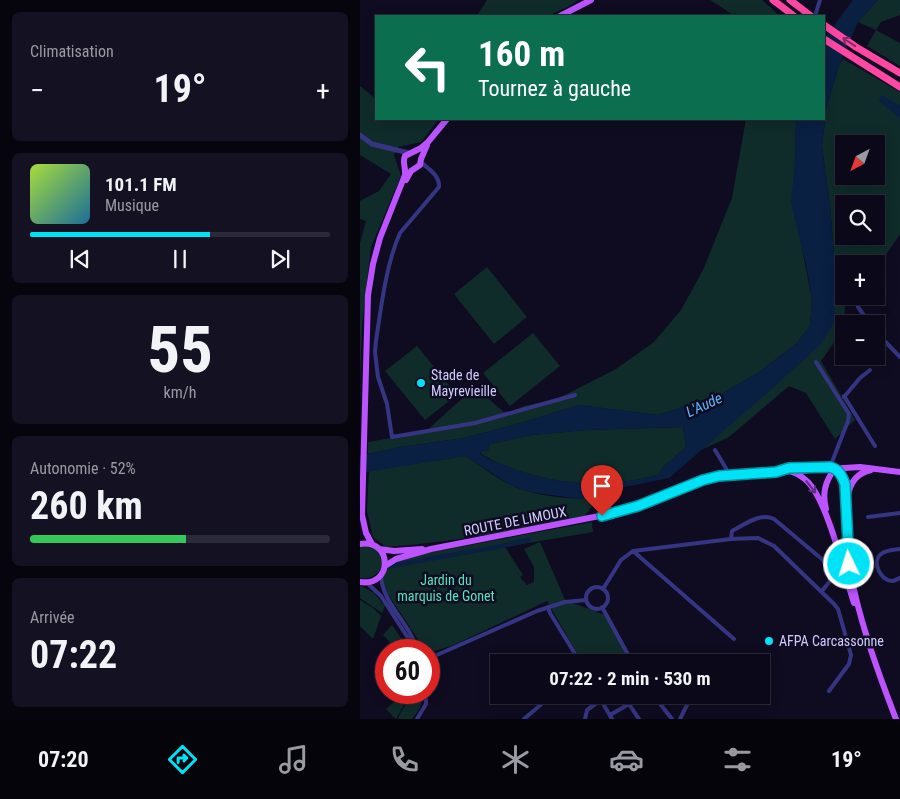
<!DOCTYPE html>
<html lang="fr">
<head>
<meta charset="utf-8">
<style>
  :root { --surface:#0b0919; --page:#141222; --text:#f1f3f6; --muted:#9a9aa2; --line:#2b2a38; --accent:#00e3f7 }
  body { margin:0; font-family:"Roboto Condensed",sans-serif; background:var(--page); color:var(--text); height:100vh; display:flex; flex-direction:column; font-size:19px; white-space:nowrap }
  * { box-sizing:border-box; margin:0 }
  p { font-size:16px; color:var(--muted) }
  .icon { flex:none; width:28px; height:28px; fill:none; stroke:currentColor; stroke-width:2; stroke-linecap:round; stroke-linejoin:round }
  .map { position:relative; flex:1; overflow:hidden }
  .details { display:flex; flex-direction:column; gap:12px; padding:12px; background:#06050e; width:360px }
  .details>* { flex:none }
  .banner { position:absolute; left:15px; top:15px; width:450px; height:105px; border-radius:0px; box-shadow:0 2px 12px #0003,0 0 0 1px var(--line); background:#0b6e4f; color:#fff; overflow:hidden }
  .needle { width:32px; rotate:221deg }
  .controls { position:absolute; left:475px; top:135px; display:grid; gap:10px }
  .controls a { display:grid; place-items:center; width:50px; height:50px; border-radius:0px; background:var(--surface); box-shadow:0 2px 12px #0003,0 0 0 1px var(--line); font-size:25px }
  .speed { position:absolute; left:15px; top:639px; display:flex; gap:10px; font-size:25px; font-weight:700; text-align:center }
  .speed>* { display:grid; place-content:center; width:65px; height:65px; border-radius:50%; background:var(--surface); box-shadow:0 2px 12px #0003,0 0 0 1px var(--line); line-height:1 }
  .speed .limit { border:8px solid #d22; background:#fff; color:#111 }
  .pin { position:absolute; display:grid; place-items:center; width:42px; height:42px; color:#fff; margin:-51px -21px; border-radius:50% 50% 50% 0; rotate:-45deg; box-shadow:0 0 5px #0007 }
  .pin .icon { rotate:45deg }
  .me { position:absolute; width:55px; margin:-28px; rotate:356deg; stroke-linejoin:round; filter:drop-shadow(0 0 4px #0008) }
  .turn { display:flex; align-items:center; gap:18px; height:105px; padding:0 20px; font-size:22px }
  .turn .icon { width:65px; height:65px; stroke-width:2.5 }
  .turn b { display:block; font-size:35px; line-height:42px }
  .big { font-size:38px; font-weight:700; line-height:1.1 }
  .details .card { flex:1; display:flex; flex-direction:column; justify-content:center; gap:8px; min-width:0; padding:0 18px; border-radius:8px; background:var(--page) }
  .details .dial { align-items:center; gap:0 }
  .dial b { font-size:65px; line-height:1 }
  .song { display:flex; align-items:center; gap:15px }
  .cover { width:60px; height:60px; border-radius:8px; background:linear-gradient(135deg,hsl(80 70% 55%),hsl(200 70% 35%)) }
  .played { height:5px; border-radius:2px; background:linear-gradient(90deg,var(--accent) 60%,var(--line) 60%) }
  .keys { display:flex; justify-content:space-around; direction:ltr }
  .heat { display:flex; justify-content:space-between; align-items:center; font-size:28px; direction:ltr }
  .charge { height:8px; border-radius:4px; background:linear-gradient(90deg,#34c759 52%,var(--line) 0) }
  .trip { position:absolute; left:130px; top:654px; width:280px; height:50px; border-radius:0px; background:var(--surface); box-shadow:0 2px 12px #0003,0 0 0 1px var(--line); font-weight:700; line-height:50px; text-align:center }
  .tabs { display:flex; height:80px; justify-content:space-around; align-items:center; background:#04040a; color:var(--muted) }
  .tabs .icon { width:35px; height:35px }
  .tabs .active { color:var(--accent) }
  .tabs b { font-size:22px; color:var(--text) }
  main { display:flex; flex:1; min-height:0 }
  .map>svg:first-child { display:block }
  .green { fill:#0f2c2a; fill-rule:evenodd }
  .water { fill:#092043; fill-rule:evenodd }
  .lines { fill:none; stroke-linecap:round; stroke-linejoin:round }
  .canal { stroke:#092043; stroke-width:4.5 }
  .minor { stroke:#363583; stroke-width:4 }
  .tertiary { stroke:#363583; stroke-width:5 }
  .primary { stroke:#bc53ff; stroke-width:6 }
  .motorway { stroke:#ff47a3; stroke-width:7 }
  .oneway { stroke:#872a62 }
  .oneway2 { stroke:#5d2c85 }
  .route-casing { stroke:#0094a1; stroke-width:12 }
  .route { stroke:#00e3f7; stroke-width:9 }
  .poi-dot { fill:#00e3f7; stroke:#0f0c21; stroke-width:2 }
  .labels { text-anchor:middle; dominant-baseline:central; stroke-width:5; stroke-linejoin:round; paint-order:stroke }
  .poi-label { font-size:14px; fill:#d1ccff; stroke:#0f0c21; text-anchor:start }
  .street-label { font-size:14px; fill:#d1ccff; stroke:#0f0c21 }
  .park-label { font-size:14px; fill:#53e4bd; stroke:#0f0c21 }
  .water-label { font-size:15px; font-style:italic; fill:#5ab6ff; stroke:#0f0c21 }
</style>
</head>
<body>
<main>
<section class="details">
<div class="card"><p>Climatisation</p>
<div class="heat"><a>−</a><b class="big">19°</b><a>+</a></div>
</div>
<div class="card">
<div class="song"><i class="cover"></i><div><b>101.1 FM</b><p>Musique</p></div></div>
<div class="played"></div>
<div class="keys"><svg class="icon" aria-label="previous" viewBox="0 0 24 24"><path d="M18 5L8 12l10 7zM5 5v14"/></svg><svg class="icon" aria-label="pause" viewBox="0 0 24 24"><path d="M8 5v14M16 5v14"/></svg><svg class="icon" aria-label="next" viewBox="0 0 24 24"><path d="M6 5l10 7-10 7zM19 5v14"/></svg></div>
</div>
<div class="card dial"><b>55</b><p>km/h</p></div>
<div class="card"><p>Autonomie · 52%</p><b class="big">260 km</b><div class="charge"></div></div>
<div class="card"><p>Arrivée</p><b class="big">07:22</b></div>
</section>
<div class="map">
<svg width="540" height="719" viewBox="0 0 540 719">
  <rect width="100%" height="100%" fill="#0f0c21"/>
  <path class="green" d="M127,0H218L210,6L187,16H117Z
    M350,0H402L420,16H375Z
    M518,0H540V15L521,22L516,30L540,43V66L507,46L516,30L498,22Z
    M483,59L540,92V234L521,262L516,264H484V296H486L483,330L461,361L495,420L475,439L446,393L429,386L369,437L341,450L449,355L475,267L470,206L462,146L466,110L479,65ZM484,144H516V176H484ZM484,204H516V236H484Z
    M0,86L16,99V119H79L61,142L38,147L34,155L41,176L11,247L2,326L0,378V243L6,221L0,219V201L19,191L31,174L0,155Z
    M386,119H436L435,160L441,243L452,300L450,326L437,343L399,372L360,395L298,415L219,405L160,423L104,438L40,447L8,454V442L65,432L115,387L146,414L164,406L197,399L256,369L294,342L321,310L343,270L372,198Z
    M127,267L167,317L134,344L94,294Z
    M173,333L200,366L150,406L123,373Z
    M57,346L97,395L65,420L25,371Z
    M323,427L326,447L301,469L300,474C250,489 195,486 146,466C136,462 127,458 119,452L128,450L130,444L172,435L227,430Z
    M105,456C120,465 135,478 151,485C176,497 210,499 238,499L223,518C157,530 92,542 26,547L13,537L7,511L9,471Z
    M232,522L233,532L145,547L163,575L160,577L163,581L167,585L174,582V567L164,549L180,542L205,600L250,617L271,662H222L187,601L96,644L75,651L70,650L61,644L28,594L22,581L23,575L31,563L41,558Z
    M7,545C10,547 15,548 18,551C30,565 15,581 0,578V546Z
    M0,585L14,593L25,606L22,613L0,598Z
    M0,600L13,608L21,616L13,639L0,626Z
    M32,625L43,641L46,650H37L23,635Z
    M42,693H49V696L36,719L26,709L40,697Z
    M51,693H61C64,703 59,711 52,719H38C41,709 49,703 51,693Z"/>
  <path class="water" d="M493,0H518L498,22L479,65L466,110L462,146L470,206L475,267L474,323L460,345L396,403L309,478L264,487L238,499H220L170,492L150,485L105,456L0,473V456L40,447L104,438L160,423L219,405L298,415L360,395L399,372L437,343L450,326L452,300L447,269L431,203L435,160L436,119H464V39ZM323,427L326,447L301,469L300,474C250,489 195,486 146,466C137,462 127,459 119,453L128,450L130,444L172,435L227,430Z
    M521,95L540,105V118L519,101Z"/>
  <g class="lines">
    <path class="canal" d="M30,566L137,547L169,540"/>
    <path class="minor" d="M455,16L460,0
      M61,162C68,169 80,175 79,187L40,233C26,264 21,308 16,341L15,352L18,377L27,404L32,437L115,423L215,395
      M498,307L510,324
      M516,332L540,357
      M456,362L489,414L488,421L470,467
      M484,396L515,446
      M484,397L500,378L510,370
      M355,450L370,475
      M508,517L540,513
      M371,539L372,531C384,525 400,512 414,519L463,560L466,566L470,581L462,591
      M540,549C534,550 526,550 521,554C511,562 521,581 532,581C535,581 537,579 540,578
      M273,551L374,639
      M21,575C21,597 41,616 51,635C54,640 55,645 58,650
      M6,582L21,596L48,638L54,642
      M226 598a11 11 0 1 1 22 0a11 11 0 1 1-22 0Z
      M243,589L261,560L273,551L371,539L398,538L414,546L474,604L478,609L491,655L489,664L469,691
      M188,607L190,613L220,662
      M242,607L272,662
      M63,650H64
      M69,656L72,663L69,670
      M70,658L177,611L205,602L226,600
      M328,660L332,662
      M238,695L252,719
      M293,695L312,719
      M250,715L269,704L279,719
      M57,719L66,704V692
      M164,719L192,695
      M225,719L227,710L241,700
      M320,719L332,695"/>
    <path class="tertiary" d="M0,135L12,144L49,153"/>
    <path class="primary" d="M200,16L231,0
      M46,180L51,171L60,165L61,159L67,145
      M475,468L480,473L485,484C487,511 485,538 489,565C498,617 517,670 536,719
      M432,472C438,474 443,477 448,482C468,503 484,573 494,603
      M488,496C490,482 497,473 511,470
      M466,509C462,493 465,482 475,468
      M0,544C32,538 34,587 0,582
      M12,544L6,533L2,515L8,295L13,264L20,238L45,175C46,168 42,162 45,156L61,148L68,142L87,119
      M19,549L34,551L62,549
      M25,566L36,559L71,549L260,512L343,480L359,476L500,467L540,472"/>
    <path class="motorway" d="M413,0L434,16
      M430,0L451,16
      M464,25L496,47L540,73
      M464,39L540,87"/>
  </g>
  <defs><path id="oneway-shaft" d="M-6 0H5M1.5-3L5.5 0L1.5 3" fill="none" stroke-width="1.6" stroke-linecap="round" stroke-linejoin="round" transform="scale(1.25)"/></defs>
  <use class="oneway" href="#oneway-shaft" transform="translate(489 42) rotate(-146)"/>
  <use class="oneway2" href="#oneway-shaft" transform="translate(451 487) rotate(52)"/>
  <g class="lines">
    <g class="route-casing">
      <path id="route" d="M242,516L278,506L343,480L359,476L416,472L429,468L470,467C479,469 482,476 485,484L489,564"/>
    </g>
    <use href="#route" class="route"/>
  </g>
  <g class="poi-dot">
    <circle cx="61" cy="383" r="5"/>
    <circle cx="409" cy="641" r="5"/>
  </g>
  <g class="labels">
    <g class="poi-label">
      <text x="71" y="375">Stade de<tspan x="71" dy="16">Mayrevieille</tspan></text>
      <text x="419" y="641">AFPA Carcassonne</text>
    </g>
    <g class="street-label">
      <text transform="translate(155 521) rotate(-11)">ROUTE DE LIMOUX</text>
    </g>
    <g class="park-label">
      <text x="86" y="580">Jardin du<tspan x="86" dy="16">marquis de Gonet</tspan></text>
    </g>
    <g class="water-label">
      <text transform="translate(344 405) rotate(-25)">L'Aude</text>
    </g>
  </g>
</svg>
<div class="controls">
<a><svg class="needle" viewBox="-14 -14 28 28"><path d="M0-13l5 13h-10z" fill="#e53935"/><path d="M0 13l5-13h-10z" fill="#9a9aa2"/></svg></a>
<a><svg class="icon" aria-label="search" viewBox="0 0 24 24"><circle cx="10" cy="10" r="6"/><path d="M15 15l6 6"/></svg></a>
<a>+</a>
<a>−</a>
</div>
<div class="speed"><div class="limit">60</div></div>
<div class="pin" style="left:242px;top:516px;background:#d93025"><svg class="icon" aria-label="arrive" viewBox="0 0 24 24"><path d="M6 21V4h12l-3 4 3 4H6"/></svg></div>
<svg class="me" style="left:489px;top:564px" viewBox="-20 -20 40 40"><circle r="17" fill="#00e3f7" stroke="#fff" stroke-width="3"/><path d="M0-11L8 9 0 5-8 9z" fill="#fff"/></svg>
<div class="trip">07:22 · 2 min · 530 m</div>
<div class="banner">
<div class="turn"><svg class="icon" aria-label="left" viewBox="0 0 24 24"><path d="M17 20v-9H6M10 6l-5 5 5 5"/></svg><div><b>160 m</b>Tournez à gauche</div></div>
</div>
</div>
</main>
<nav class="tabs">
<b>07:20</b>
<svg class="icon active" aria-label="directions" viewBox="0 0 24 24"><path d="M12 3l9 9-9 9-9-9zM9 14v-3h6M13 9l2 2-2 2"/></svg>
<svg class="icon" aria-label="music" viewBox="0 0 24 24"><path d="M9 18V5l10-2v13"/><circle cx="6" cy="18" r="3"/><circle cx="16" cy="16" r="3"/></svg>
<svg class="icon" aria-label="phone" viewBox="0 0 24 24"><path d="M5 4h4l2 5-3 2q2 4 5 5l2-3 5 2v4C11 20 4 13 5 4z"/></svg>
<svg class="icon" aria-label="climate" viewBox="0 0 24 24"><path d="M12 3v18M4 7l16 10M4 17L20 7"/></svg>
<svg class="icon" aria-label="car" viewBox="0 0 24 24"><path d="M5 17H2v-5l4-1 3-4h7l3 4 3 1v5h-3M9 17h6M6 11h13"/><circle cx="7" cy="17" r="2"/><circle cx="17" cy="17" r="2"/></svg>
<svg class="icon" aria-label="filters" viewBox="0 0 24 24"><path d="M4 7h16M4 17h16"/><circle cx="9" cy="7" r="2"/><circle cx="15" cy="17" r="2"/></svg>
<b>19°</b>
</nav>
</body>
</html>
